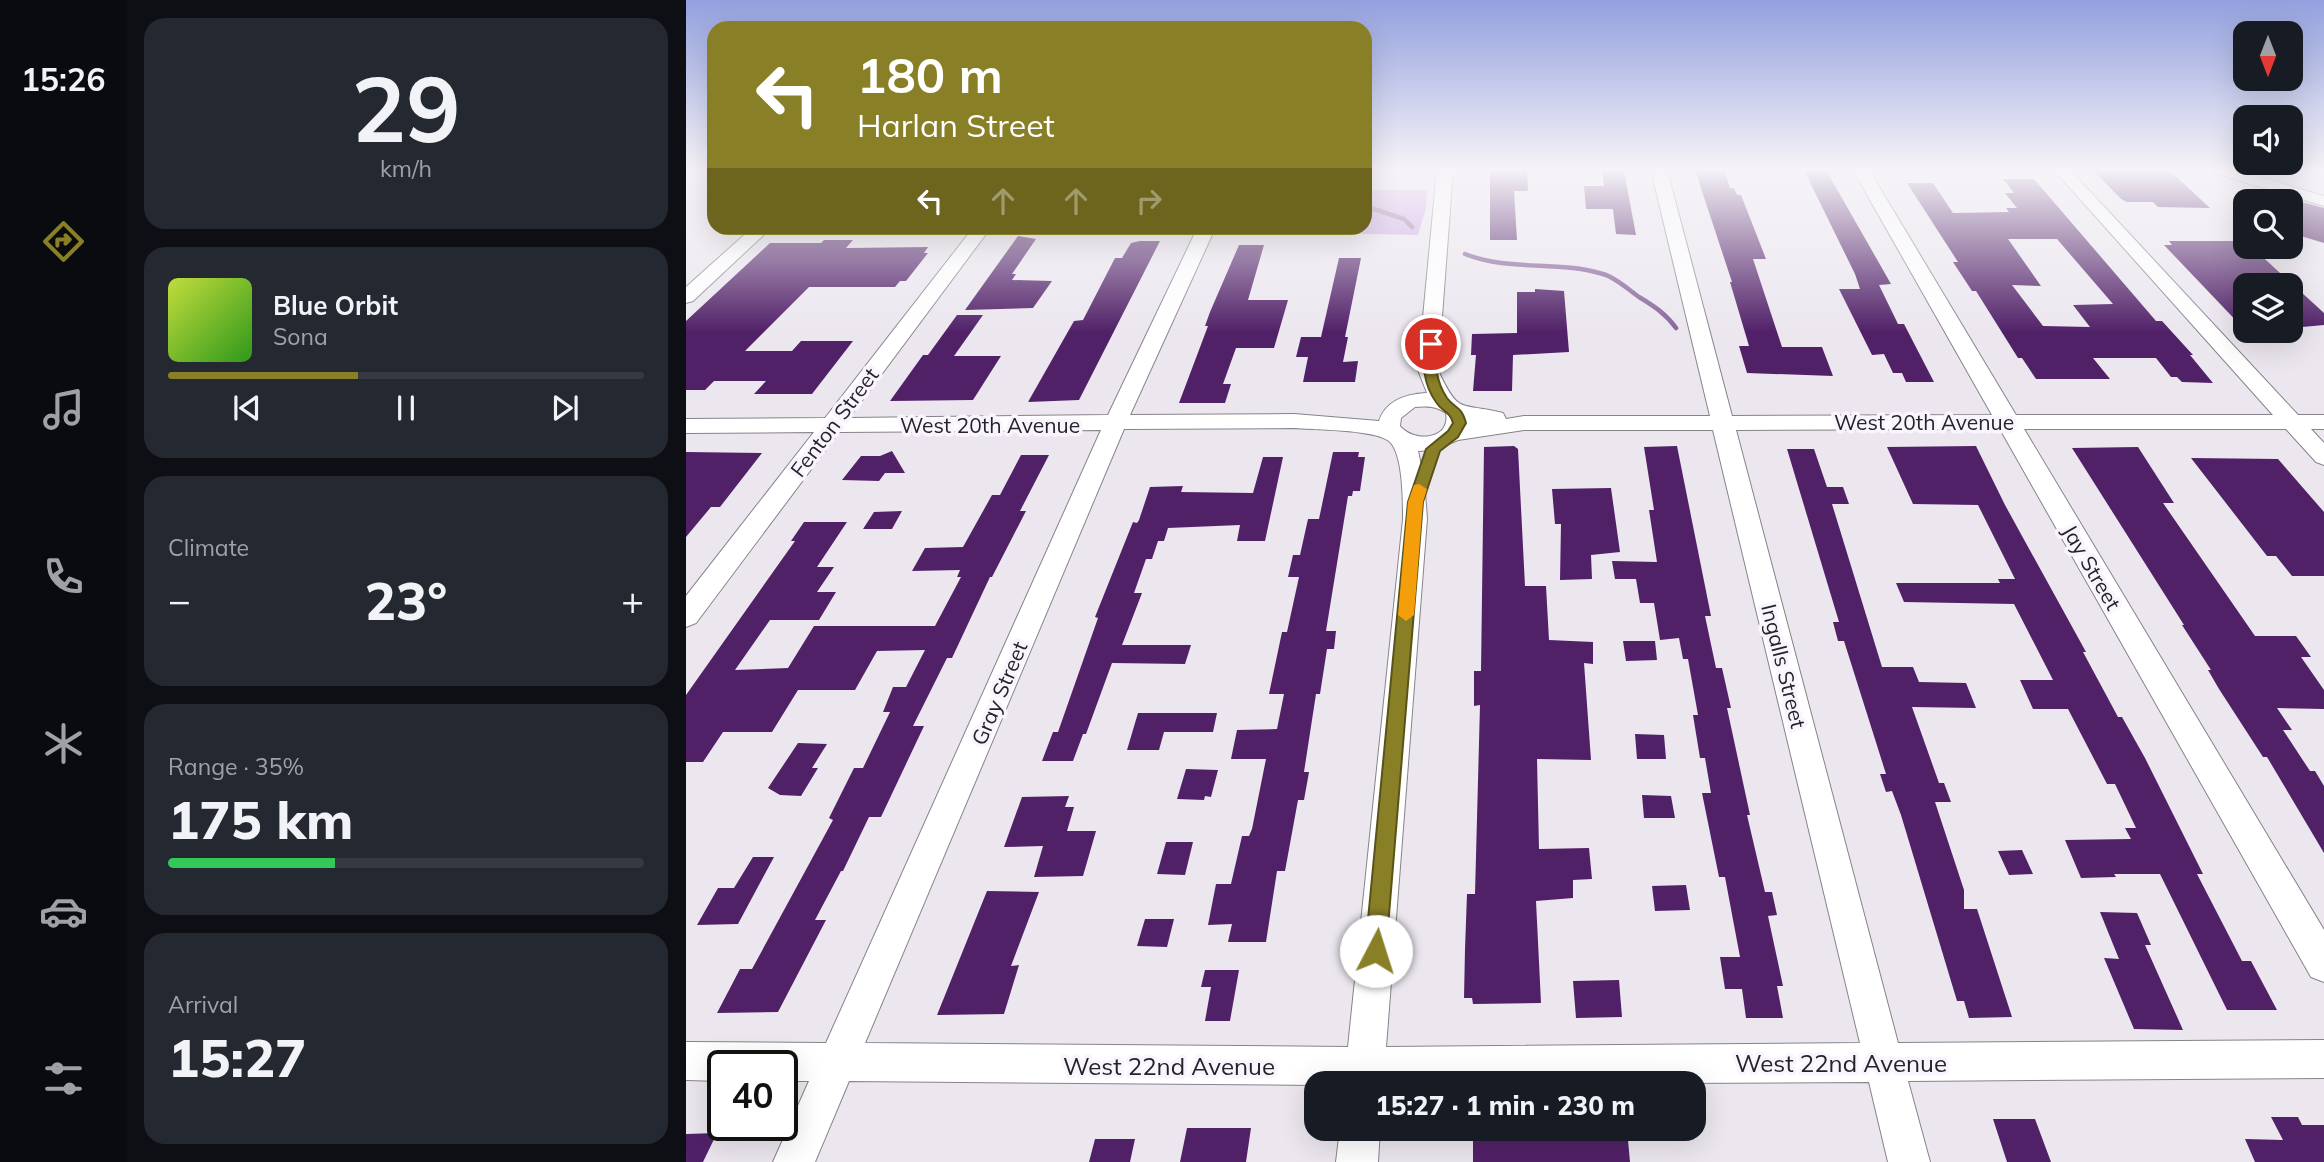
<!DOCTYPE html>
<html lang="en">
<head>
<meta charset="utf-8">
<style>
  :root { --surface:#171b24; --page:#242831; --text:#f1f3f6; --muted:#9ea1a6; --line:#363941; --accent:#897f26 }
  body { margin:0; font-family:Mulish,sans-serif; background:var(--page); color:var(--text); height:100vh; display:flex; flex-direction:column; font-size:26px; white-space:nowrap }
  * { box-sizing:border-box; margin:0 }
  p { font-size:23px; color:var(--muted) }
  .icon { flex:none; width:38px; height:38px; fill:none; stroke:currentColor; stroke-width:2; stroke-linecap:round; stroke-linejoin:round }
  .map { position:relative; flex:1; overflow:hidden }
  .side { display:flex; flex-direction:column; gap:18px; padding:18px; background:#0d0f14; width:560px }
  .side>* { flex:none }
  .hud { position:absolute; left:21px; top:21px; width:665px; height:214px; border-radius:21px; box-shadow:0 7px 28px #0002; background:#897f26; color:#fff; overflow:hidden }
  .needle { width:46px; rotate:180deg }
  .tools { position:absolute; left:1547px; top:21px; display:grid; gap:14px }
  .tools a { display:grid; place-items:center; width:70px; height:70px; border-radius:14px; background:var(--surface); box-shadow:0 7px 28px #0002; font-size:35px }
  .speed { position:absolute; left:21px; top:1050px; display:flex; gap:14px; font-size:35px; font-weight:700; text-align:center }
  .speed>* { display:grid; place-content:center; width:91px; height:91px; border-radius:50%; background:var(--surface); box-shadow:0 7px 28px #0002; line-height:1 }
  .speed .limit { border:4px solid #111; border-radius:10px; background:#fff; color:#111 }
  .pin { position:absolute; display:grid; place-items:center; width:60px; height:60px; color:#fff; margin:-30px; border:4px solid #fff; border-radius:50%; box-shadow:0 2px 7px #0007 }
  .me { position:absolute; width:77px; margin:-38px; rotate:5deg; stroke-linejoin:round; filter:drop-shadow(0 0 5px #0008) }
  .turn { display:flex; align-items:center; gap:24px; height:147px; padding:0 35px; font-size:32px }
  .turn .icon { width:91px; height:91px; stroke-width:2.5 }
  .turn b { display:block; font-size:49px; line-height:60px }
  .lanes { display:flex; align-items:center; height:66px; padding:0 35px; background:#0003; justify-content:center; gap:35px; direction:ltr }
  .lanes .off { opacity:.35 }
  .big { font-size:52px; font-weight:800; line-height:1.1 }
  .side .widget { flex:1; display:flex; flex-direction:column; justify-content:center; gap:10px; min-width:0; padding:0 24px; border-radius:21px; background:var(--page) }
  .side .dial { align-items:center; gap:0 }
  .dial b { font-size:91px; line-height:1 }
  .song { display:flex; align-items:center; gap:21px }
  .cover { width:84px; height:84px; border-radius:10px; background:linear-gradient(135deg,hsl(70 70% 55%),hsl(110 70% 35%)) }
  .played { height:7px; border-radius:4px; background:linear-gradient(90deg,var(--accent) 40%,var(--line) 40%) }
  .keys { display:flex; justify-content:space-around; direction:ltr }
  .heat { display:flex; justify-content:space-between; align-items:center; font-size:38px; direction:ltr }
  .charge { height:10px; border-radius:5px; background:linear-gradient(90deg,#34c759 35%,var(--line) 0) }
  .trip { position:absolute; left:618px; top:1071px; width:402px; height:70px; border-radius:21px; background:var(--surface); box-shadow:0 7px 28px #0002; font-weight:800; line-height:70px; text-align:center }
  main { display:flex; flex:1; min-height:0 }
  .tab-bar { display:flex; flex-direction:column; width:126px; justify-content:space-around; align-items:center; background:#090b0e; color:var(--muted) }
  .tab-bar .icon { width:49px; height:49px }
  .tab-bar .selected { color:var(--accent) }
  .tab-bar b { font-size:32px; color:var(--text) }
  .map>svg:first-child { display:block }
  .green { fill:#cca4e4 }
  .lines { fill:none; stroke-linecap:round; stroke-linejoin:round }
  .stream { stroke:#88659c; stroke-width:4.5 }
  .building { fill:#512168; fill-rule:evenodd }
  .minor-casing { stroke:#87838a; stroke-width:2 }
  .minor { fill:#fff; fill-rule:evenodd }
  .route { fill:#897f26; stroke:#595319; stroke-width:2 }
  .slow { fill:#f59e0b }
  .labels { text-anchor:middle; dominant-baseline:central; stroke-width:7; stroke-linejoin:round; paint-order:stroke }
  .street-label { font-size:21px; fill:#252326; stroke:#f9f4fd }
  .near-street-label { font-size:24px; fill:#252326; stroke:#f9f4fd }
</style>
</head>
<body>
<main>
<nav class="tab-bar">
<b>15:26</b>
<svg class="icon selected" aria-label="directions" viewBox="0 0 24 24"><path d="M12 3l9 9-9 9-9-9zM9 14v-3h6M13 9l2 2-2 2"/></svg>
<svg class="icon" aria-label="music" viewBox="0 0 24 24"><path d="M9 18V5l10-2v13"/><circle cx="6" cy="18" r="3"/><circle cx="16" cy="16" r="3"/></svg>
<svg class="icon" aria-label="phone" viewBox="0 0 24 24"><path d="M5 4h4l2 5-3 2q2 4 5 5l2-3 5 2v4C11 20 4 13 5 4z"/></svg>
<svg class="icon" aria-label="climate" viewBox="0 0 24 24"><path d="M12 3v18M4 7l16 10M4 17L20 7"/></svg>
<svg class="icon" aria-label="car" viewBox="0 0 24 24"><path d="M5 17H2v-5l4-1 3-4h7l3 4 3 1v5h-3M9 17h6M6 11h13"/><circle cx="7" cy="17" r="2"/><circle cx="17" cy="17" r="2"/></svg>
<svg class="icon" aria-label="filters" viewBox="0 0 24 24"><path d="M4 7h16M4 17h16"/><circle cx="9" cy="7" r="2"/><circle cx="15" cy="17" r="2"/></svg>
</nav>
<section class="side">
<div class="widget dial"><b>29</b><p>km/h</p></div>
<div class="widget">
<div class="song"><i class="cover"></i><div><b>Blue Orbit</b><p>Sona</p></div></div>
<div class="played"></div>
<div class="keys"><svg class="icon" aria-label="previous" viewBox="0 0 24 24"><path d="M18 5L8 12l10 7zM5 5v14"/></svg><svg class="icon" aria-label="pause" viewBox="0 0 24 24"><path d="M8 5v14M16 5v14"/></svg><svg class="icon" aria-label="next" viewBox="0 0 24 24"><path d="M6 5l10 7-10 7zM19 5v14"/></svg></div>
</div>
<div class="widget"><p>Climate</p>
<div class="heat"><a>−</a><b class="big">23°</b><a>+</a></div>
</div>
<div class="widget"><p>Range · 35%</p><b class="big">175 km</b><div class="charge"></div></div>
<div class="widget"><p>Arrival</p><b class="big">15:27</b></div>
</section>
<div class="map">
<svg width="1638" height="1162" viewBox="0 0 1638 1162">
  <rect width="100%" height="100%" fill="#ece7ef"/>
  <path class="green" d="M679,190H741L740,208L732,235L643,233L613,228H679Z"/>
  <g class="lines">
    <path class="stream" d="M679,206L718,219L726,227
      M779,254C824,272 871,260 917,274C929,277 943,290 953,297C968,306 980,314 990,328"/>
  </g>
  <path class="building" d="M804,170H841L842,191H828L831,240H804Z
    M916,170L938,171L950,235L930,234L927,209H900L898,186H918Z
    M1009,170H1038L1044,188H1048L1051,195H1055L1080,259H1067L1096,347H1136L1147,376L1061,373L1053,346H1063L1044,282H1046Z
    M1118,170H1140L1205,284L1193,285L1212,324H1218L1248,382H1220L1216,373H1207L1198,354L1186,355L1153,289H1174L1169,274Z
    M1407,170H1483L1524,208L1472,207L1467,202H1441L1435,199Z
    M1317,179H1348L1470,321H1476L1507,355H1504L1527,383L1496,382L1491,377H1485L1470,358H1407L1424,379H1350L1336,358H1332L1290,291H1286L1267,262H1272L1221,183H1247L1267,213L1323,212L1320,208H1331L1319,193H1328ZM1322,239H1371L1427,304L1387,305L1404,327L1357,326L1326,285L1355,286Z
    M1605,199L1638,208V243L1605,233Z
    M332,236L350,239L326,274H330L326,280L366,281L347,308L279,310Z
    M138,240H167L160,248L242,247L238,253H242L220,281H214L209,287H123L59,351H106L115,341H167L126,394H68L80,381H28L19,390H0V321L84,243H135Z
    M454,241H474L393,400L342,402L388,321L397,320L429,258H436L445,243Z
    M1483,241H1559V250H1569L1638,313V325L1605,328V285H1559V330L1478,245H1486Z
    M553,245H578L562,300H602L588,348H550L537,384H545L539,403H493L522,326H519L524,312Z
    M653,258H675L659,337H662L657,362L672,361L669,382H617L622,357H610L615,337H635Z
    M849,289L878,291L883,352L827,355L826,391H787L790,355H785L786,334L831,333V292H849Z
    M271,315H297L268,356H315L287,400L204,401L237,355H242Z
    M828,446L832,449L839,586H860L863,640L907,642V664L898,663L905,760L851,759L853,849L903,848L906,879L887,880V898L850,901L855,1003L787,1004L786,998H778L779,949L781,894H789L794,705L788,706V671H795L798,447Z
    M991,446L1025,616H1019L1030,668H1036L1045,708H1041L1064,815H1061L1079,892H1086L1091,915L1082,916L1097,986H1091L1097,1018H1060L1056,989H1039L1034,957H1054L1039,877H1033L1016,793H1025L1019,758H1014L1007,715H1012L1002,659H997L993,638L974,640L968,603H954L950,579H929L926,561L971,562L963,510H968L958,447Z
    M1290,446L1319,505L1400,652H1397L1432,717H1436L1459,758L1517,874H1511L1556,961H1565L1591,1010H1541L1474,874H1428L1430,877L1395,878L1379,840L1445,839L1439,828H1450L1429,784H1421L1382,709H1347L1334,680H1367L1328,604L1218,602L1210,583H1314L1312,579H1329L1292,505L1227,504L1201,447Z
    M1452,447L1488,503H1477L1569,636H1610L1625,657H1615L1638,690V709L1591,708L1606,730H1597L1624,771H1629L1638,786V853L1581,757H1577L1533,689L1522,670H1525L1496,625H1498L1386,448Z
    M1101,449H1128L1141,487H1157L1163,504H1146L1196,667H1227L1233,682L1280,683L1290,708L1226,707L1253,783H1258L1265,802H1249L1278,890V909H1291L1326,1017L1283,1018L1278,1001H1271L1215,815L1206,791L1200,792L1194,774H1200L1158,641H1152L1147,622H1153Z
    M206,451L219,473H199L193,481L156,480L175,456H194Z
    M0,452L76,453L34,507H25L0,537Z
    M647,452H673L672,457H679L674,491H667L666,496H662L640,631H650L648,649H641L634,694H630L618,772H623L618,800H612L599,871H591L580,942H542L546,924L522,925L530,884H545L556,836H563L566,829L580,759H545L551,730L591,729L598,694H583L596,632H601L613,577H602L607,555H614L622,519H633Z
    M335,455H363L334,511H340L306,577H304L266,658H261L227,726H238L195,817H183L157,871H155L129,920H140L92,1012L31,1013L54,969H66L147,820L143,818L168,768H177L204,712H197L207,687H220L239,650L191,651L169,690H112L86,732H37L17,762H0V695L109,541H105L118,522H161L131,567H148L131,592H150L133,620H84L49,670L102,668L128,626H249L275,577H271L274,570L226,571L239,548L277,547L306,495H314Z
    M577,457H597L579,541H551L554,525L482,528L478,541H472L466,559H460L448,593H456L436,645H505L499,664L426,663L400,734H397L387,761H356L367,732H372L412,618L409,617L447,522L451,523L453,520L464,487L497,486L495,492L567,493Z
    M1505,458L1592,459L1638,512V576H1606L1590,556H1581Z
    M925,488L934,552L905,555L906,579L874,580L875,524H869L866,489Z
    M216,511L206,529H177L188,512Z
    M937,641H969L971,660L940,661Z
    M452,713H531L527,732H478L473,750H441Z
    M949,734L978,735L980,759H951Z
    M112,743L141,744L126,768H132L115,796L94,795L82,788Z
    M500,769L532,770L525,797L519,796L518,800L491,799Z
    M956,795L985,796L989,818H958Z
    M383,796L379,807H388L381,831H410L397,876L348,877L357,846L318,847L336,797Z
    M480,842H507L499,875L471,874Z
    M1336,850L1347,874L1323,875L1312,851Z
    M67,857H88L52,924L11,925L32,888H48Z
    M1000,885L1004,910L969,911L966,886Z
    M301,891L353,892L325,966L333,965L318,1014L251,1015Z
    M1414,912L1451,913L1465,945H1459L1497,1030L1448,1029L1418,958L1433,959Z
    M459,919H488L481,947L451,946Z
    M519,970H553L544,1021H519L525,987H515Z
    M933,980L936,1017L890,1018L887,981Z
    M1585,1117H1612L1616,1125H1638V1162H1569L1559,1139L1597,1140Z
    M1307,1119H1349L1365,1162H1321Z
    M501,1128H565L560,1162H494Z
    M787,1129H941L944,1162H787Z
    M31,1133L17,1162H0V1134Z
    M409,1139H449L444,1162H403Z"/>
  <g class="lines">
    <g class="minor-casing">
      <path id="minor" d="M751,170H767L752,370C773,416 774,402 817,413L820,419L838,416H1024L965,170H981L1046,416L1306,415L1167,170H1183L1330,415H1587L1368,170H1384L1612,415H1638V429H1625L1638,443V465L1630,462L1600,429H1338L1638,930V982L1625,977L1314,429L1050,430L1212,1043L1638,1040V1078L1222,1081L1244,1162H1202L1183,1082L630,1085L163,1081L129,1162H87L123,1081H96V1066H37V1081L0,1080V1042L140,1043L415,430L153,432L10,623L0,627V596L128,432L0,433V419L139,418L287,228H520L526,235L444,415L608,414L693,421C700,400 720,394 741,393L732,370ZM506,233L508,235L422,415L163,418L300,234ZM729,407C741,406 750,406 760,413C765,440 728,443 714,426L715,418ZM608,428C627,430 694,429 705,443C717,458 717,500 717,519L662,1047L179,1043L438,429ZM838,430H1027L1174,1043L700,1047L741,519L738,479L732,451L748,450L772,440Z
        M1526,170H1550L1638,196V206L1528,173Z
        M66,228H85L7,301L0,303V287Z
        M654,1129H694L692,1162H650Z"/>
    </g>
    <use href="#minor" class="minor"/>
  </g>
  <linearGradient id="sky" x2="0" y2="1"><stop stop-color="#93a0de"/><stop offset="0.51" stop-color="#f6f4f8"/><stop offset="1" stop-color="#f6f4f8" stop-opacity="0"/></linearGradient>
  <rect width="1638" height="332" fill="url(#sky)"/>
  <path class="route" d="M745,340L751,344C749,363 749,380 761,398C769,409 775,405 780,423L772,437L754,451L737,502L700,951L697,959L690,962L682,959L679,951L722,502L740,449L762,431L767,423C764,411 756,412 750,402C737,384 737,365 738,344Z"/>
  <path class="slow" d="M733,484L741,489L737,502L728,615L720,621L712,615L722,502L728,485Z"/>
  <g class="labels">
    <g class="street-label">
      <text transform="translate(148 422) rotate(-53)">Fenton Street</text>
      <text x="1238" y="422">West 20th Avenue</text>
      <text x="304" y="425">West 20th Avenue</text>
      <text transform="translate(1406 567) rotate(60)">Jay Street</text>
      <text transform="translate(1098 666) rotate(76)">Ingalls Street</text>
      <text transform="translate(313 693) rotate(-67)">Gray Street</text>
    </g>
    <g class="near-street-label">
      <text x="1155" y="1063">West 22nd Avenue</text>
      <text x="483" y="1066">West 22nd Avenue</text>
    </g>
  </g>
</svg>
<div class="tools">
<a><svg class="needle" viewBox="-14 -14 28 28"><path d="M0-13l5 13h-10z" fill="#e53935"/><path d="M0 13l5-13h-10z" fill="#9ea1a6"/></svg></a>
<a><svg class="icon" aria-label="sound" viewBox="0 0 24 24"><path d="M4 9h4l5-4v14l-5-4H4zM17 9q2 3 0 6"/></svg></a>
<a><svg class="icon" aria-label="search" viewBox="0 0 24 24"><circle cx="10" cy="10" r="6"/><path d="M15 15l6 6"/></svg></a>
<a><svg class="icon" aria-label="layers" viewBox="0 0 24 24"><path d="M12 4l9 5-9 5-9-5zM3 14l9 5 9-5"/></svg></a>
</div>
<div class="speed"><div class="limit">40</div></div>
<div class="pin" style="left:745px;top:344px;background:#d93025"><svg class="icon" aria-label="arrive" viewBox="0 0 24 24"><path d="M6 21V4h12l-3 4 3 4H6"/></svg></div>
<svg class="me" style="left:690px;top:951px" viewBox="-20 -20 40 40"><circle r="19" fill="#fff"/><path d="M0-13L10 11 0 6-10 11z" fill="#897f26"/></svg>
<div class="trip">15:27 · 1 min · 230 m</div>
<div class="hud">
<div class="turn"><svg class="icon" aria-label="left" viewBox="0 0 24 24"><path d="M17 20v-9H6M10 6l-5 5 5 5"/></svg><div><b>180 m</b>Harlan Street</div></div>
<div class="lanes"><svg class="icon" aria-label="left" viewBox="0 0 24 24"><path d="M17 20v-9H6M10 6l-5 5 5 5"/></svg><svg class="icon off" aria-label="ahead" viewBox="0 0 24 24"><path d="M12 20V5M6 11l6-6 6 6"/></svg><svg class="icon off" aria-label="ahead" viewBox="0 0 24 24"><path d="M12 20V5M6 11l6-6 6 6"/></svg><svg class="icon off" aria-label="right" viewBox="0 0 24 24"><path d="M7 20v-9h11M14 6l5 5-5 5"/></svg></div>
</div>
</div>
</main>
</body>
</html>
